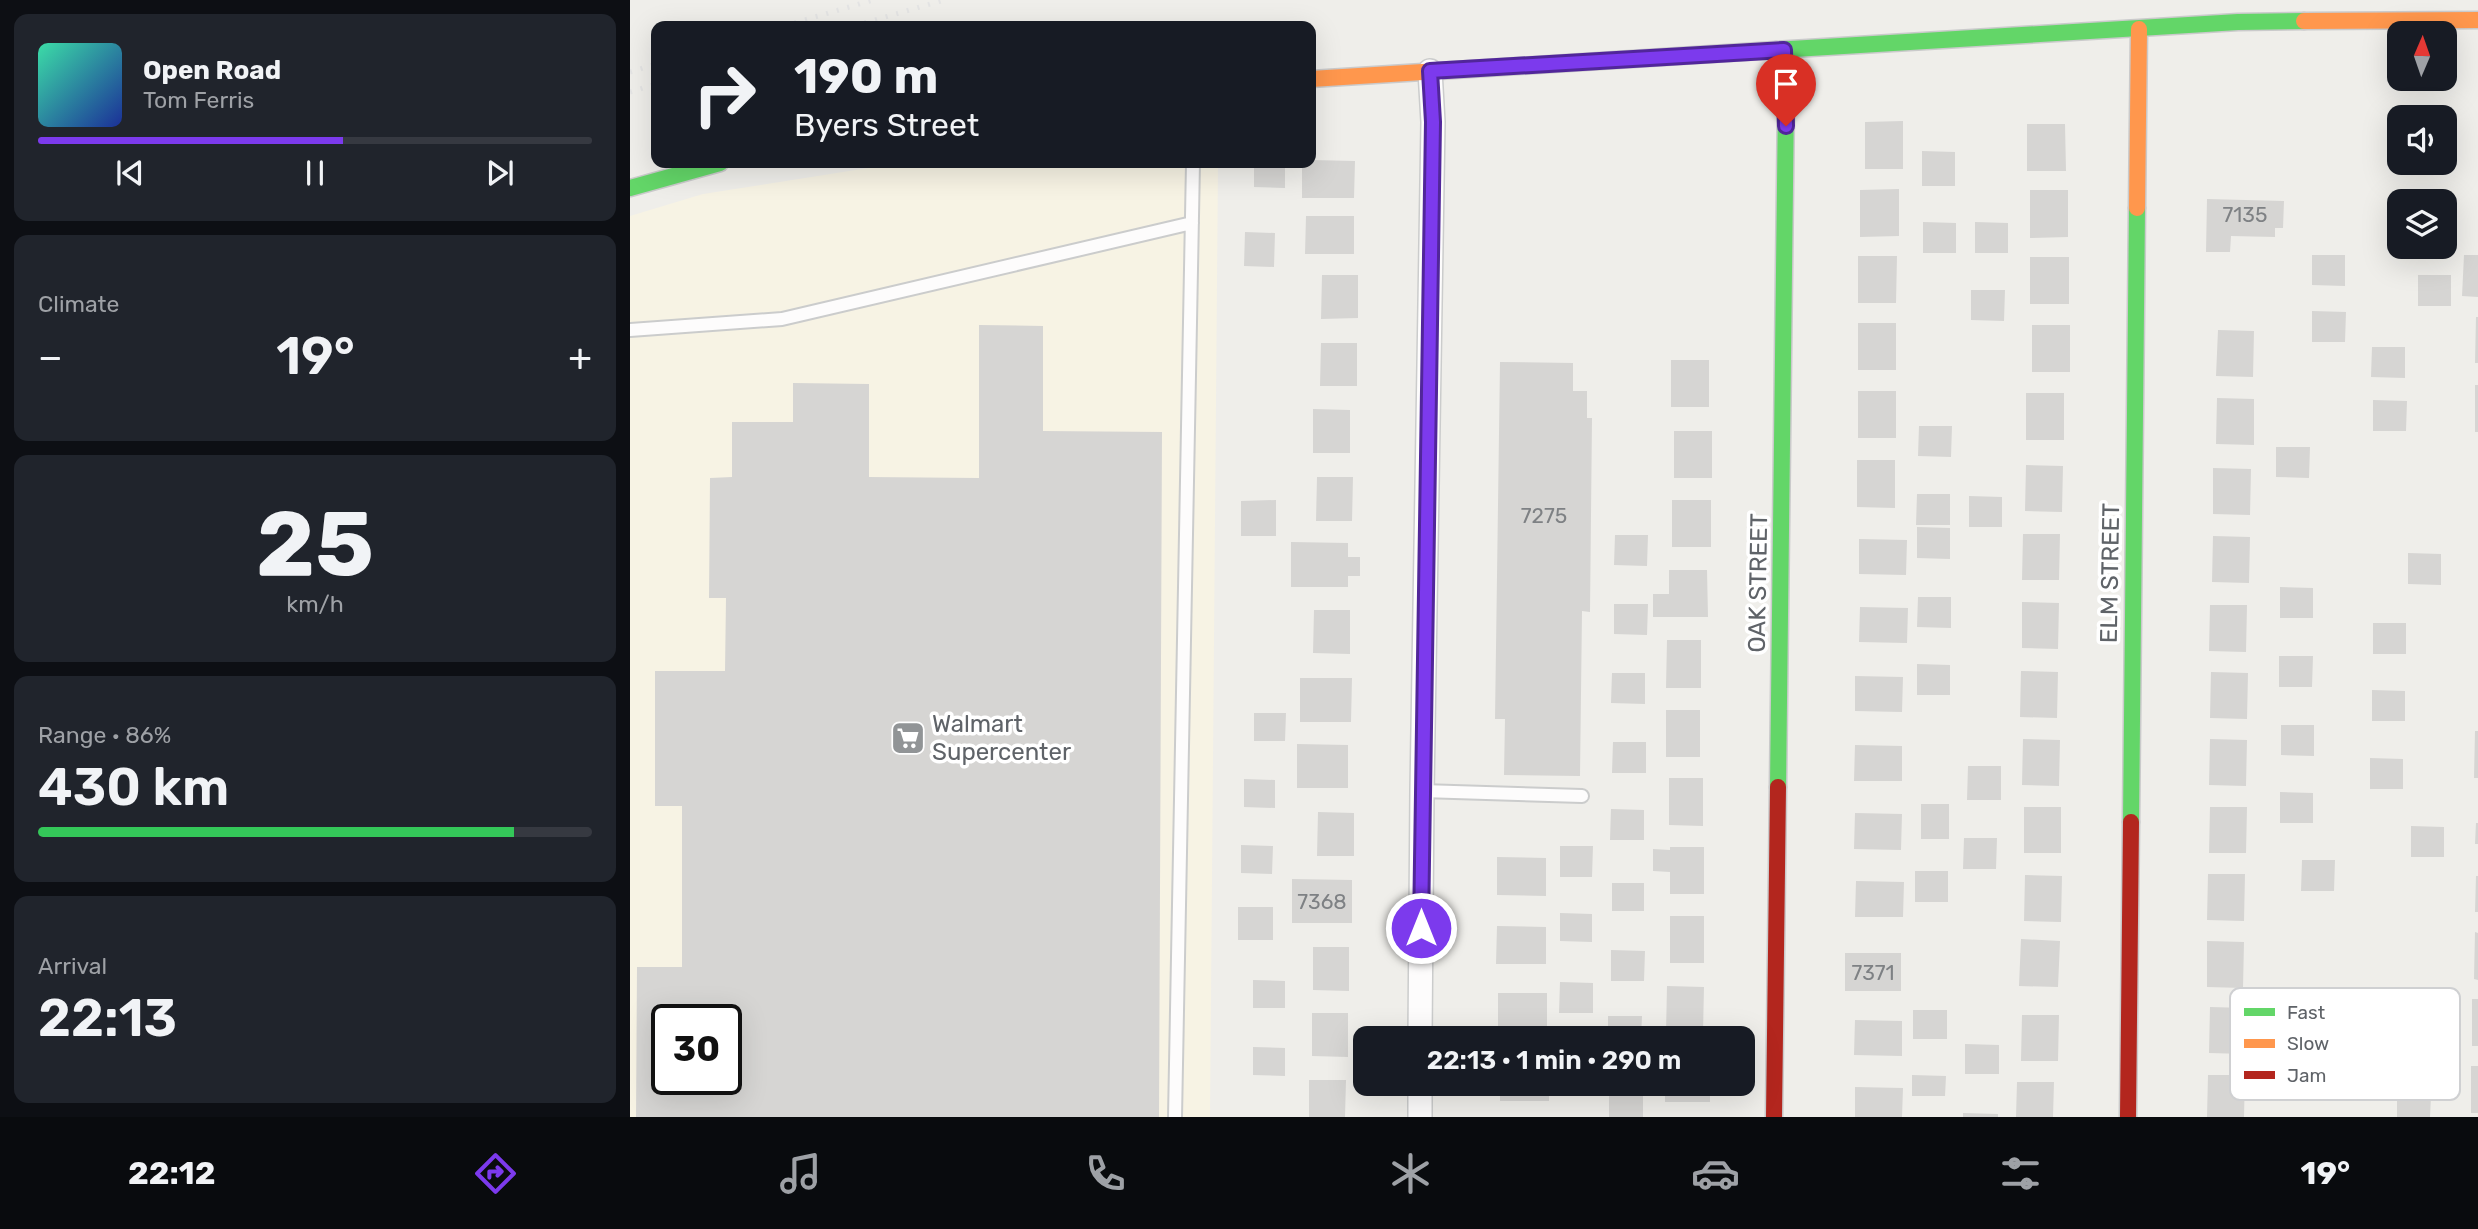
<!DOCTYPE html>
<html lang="en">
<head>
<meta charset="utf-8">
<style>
  :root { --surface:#171b24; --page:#20242c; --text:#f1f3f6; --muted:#9ea1a6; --line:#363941; --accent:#7c3aed }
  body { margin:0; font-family:Rubik,sans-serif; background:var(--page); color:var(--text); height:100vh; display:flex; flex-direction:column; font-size:26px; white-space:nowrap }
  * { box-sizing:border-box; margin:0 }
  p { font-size:23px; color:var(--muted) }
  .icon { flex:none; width:38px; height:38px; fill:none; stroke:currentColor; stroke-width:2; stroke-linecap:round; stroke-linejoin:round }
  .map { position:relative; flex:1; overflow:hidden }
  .details { display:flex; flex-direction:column; gap:14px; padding:14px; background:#0d0f14; width:630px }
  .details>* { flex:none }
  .top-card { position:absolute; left:21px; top:21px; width:665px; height:147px; border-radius:14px; box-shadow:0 7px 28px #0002; background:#171b24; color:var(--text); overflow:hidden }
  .needle { width:46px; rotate:2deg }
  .tools { position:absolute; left:1757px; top:21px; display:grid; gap:14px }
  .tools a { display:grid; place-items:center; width:70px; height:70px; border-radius:14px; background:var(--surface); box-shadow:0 7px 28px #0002; font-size:35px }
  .speed { position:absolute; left:21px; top:1004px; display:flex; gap:14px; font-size:35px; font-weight:700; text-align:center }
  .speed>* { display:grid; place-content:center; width:91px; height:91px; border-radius:50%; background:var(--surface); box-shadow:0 7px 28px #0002; line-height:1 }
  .speed .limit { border:4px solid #111; border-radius:10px; background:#fff; color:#111 }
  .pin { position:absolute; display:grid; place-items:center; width:60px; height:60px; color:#fff; margin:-72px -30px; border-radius:50% 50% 50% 0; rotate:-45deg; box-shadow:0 0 7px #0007 }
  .pin .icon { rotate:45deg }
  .me { position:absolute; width:77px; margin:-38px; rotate:0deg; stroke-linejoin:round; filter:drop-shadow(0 0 5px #0008) }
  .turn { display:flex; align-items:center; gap:24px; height:147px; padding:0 28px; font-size:32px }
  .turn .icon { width:91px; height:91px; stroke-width:2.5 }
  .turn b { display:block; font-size:49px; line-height:60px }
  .big { font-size:52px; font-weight:600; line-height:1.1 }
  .details .widget { flex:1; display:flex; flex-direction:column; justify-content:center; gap:10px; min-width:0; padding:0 24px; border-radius:14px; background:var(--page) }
  .details .dial { align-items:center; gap:0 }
  .dial b { font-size:91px; line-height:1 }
  .song { display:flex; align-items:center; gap:21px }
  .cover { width:84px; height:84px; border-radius:10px; background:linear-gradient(135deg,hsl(160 70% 55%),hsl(230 70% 35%)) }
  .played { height:7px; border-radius:4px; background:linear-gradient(90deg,var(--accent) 55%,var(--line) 55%) }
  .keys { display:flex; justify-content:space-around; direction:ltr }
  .heat { display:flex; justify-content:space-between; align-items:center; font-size:38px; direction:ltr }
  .charge { height:10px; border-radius:5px; background:linear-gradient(90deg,#34c759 86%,var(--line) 0) }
  .trip { position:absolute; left:723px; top:1026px; width:402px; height:70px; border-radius:14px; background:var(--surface); box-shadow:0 7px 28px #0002; font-weight:600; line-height:70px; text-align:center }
  .tabs { display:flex; height:112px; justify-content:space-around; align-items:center; background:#090b0e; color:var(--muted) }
  .tabs .icon { width:49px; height:49px }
  .tabs .selected { color:var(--accent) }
  .tabs b { font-size:32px; color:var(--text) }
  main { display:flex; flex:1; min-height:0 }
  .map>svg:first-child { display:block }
  .commercial { fill:#f7f3e4; fill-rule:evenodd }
  .building { fill:#d6d5d3; fill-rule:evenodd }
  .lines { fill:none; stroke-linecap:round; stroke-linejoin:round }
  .lane-casing { stroke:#cbcccc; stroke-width:16 }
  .street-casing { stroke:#cbcccc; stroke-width:26 }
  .fast-casing { stroke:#cacacb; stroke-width:19 }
  .slow-casing { stroke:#cacacb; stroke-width:19 }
  .jam-casing { stroke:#cacacb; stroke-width:19 }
  .lane { stroke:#fdfcfc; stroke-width:12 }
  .street { stroke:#fdfcfc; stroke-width:23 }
  .fast { stroke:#63d668; stroke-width:16 }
  .slow { stroke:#ff974d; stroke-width:16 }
  .jam { stroke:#b3261e; stroke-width:16 }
  .rail { stroke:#e4e4e4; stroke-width:5; stroke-dasharray:2 9; stroke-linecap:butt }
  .route-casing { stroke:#51269a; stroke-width:18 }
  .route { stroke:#7c3aed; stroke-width:12 }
  .labels { text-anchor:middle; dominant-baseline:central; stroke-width:7; stroke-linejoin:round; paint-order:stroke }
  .number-label { font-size:21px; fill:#7e8184 }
  .street-label { font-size:24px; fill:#5f6368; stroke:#fff }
  .poi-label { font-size:24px; fill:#5f6368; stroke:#fff; text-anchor:start }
  .key { fill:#fff; stroke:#cfd0d2; stroke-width:2 }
  .key-label { font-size:19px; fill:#5f6368 }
</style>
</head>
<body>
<main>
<section class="details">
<div class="widget">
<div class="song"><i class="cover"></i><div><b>Open Road</b><p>Tom Ferris</p></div></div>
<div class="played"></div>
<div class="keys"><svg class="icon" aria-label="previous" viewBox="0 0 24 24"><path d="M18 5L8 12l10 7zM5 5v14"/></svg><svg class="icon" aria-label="pause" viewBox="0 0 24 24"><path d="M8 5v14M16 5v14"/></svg><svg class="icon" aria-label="next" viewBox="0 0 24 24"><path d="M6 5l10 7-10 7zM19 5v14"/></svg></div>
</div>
<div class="widget"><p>Climate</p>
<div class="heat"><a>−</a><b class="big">19°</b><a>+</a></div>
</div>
<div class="widget dial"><b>25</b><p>km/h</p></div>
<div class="widget"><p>Range · 86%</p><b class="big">430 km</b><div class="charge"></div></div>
<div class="widget"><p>Arrival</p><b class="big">22:13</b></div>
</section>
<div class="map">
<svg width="1848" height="1117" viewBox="0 0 1848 1117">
  <rect width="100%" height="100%" fill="#efeeea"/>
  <path class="commercial" d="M270,163H588L580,1117H0V216L73,194ZM37,1020H96V1080H37Z"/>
  <path class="building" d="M1273,121V169H1235V122Z
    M1397,124H1435L1436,171H1397Z
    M1292,151L1325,152V186H1292Z
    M681,160L725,161L724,198H672V163H681Z
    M624,163H655V188L624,187Z
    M1269,189V236L1230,237V190Z
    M1400,190H1438V237L1400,238Z
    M1577,199L1654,201L1653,228H1645V237L1601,236L1600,252H1576Z
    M676,216H724V254H675Z
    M1293,222L1326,223V253H1293Z
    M1345,222L1378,223V253H1345Z
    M615,232L645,233L644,267L614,266Z
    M1682,255H1715V286L1682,285Z
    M1834,255H1848V297L1832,296Z
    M1228,256H1267L1266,303H1228Z
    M1400,257H1439V304H1400Z
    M692,275H728V318L691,319Z
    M1788,275H1821V306H1788Z
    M1341,290H1375L1374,321L1341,320Z
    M1682,311L1716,312L1715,342H1682Z
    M1846,317H1848V363H1845Z
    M1228,323H1266V370H1228Z
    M349,325L413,326V431L532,432L529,1117H6L7,967H52V806H25V671H95L96,598H79L80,478L102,477V422H163V383L239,384V477L349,478ZM37,1020H96V1080H37Z
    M1402,325H1440V372H1402Z
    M1588,330L1624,331L1623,377L1586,376Z
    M691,343H727V386H690Z
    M1742,347H1775V378L1741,377Z
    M1041,360H1079V407H1041Z
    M870,362L943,363V391H957V418H962L960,612L952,611L950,776L874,775L875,719H865Z
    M1845,385H1848V432H1845Z
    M1228,391H1266V438H1228Z
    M1396,393H1434V440H1396Z
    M1587,398L1624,399V445L1586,444Z
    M1743,400L1777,401L1776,431H1743Z
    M683,409L720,410V453H683Z
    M1289,426H1322L1321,457L1288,456Z
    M1044,431H1082V478H1044Z
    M1646,447H1680L1679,478L1646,477Z
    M1227,460H1265V508L1227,507Z
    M1396,465L1433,466L1432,512L1395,511Z
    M1583,468L1621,469L1620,515L1583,514Z
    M687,477H723L722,521H686Z
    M1287,494H1320V525H1286Z
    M1339,496L1372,497V527H1339Z
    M646,500V536H611V501Z
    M1042,500H1081V547H1042Z
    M1287,527L1320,528V559L1287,558Z
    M1393,534H1430L1429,580H1392Z
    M985,535H1018L1017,566L984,565Z
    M1583,536L1620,537L1619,583L1582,582Z
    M1229,539L1277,540L1276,575L1229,574Z
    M661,542L718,543V557H730V576H718V587H661Z
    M1778,553L1811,554V585L1778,584Z
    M1039,570H1077L1078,617H1023V594H1039Z
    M1650,587L1683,588V618H1650Z
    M1288,597H1321V628L1287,627Z
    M1392,602L1429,603L1428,649L1392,648Z
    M984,604H1018L1017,635L984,634Z
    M1580,605H1617L1616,652L1579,651Z
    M1230,607L1278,608L1277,643L1229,642Z
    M684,610H720V654L683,653Z
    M1743,623H1776V654H1743Z
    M1037,640H1071V688H1036Z
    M1649,656H1683L1682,687H1649Z
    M1287,664L1320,665V695H1287Z
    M1391,671L1428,672L1427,718L1390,717Z
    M1581,672L1618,673L1617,719L1580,718Z
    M982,673H1015V704L981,703Z
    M1225,676L1273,677L1272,712L1225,711Z
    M670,678H722L721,722H670Z
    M1742,690L1775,691V721H1742Z
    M1036,710H1070V757H1036Z
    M624,713H656L655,741H624Z
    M1651,725H1684V756L1651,755Z
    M1845,731H1848V778H1844Z
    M1393,739L1430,740L1429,786L1392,785Z
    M1580,739L1617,740L1616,786L1579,785Z
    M983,742H1016V773H982Z
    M667,744L718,745V788H667Z
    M1225,745L1272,746V781H1224Z
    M1740,758L1773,759V789H1740Z
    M1338,766H1371V800H1337Z
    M1039,778H1073V826L1039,825Z
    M614,779L645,780V808L614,807Z
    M1650,792L1683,793V823H1650Z
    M1291,804H1319V839H1291Z
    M1394,807H1431V853H1394Z
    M1580,807H1617L1616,853H1579Z
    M981,809L1014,810V840H980Z
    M688,812L724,813V856H687Z
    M1225,813L1272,814L1271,850L1224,849Z
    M1846,823H1848V844H1845Z
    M1781,826L1814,827V857H1781Z
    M1334,838H1367L1366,869H1333Z
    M611,845L643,846L642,874L611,873Z
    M930,846H963L962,877H930Z
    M1040,847H1074V894H1040V872L1023,871V849L1040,850Z
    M867,857L916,858V896L867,895Z
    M1672,860H1705L1704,891H1671Z
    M1285,871H1318V902H1285Z
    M1578,874H1615L1614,921L1577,920Z
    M1395,875L1432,876L1431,922L1394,921Z
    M1846,876H1848V912H1845Z
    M662,879L722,880V923H662Z
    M1226,881L1274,882L1273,917H1225Z
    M982,883H1014V911H982Z
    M608,907H643V940H608Z
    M930,913L962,914V942L930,941Z
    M1040,916H1074V963H1040Z
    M867,926L916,927V964H866Z
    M1845,932L1848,933V980L1844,979Z
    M1391,939L1430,941L1428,987L1389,986Z
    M1577,941L1614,942L1613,988L1577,987Z
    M683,947H719V991L683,990Z
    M981,950L1015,951L1014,981H981Z
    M1215,953H1271V991H1215Z
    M623,980L655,981V1008H623Z
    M930,982L963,983V1013H929Z
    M1037,986L1074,987L1073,1033H1036Z
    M868,993H917V1031H868Z
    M1842,999H1848V1046H1842Z
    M1580,1007L1616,1008L1615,1054L1579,1053Z
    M1283,1010H1317V1039H1283Z
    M682,1013H718V1057L682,1056Z
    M1392,1015H1429L1428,1061H1391Z
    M978,1016H1012L1011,1038H978Z
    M1225,1020L1272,1021V1056L1224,1055Z
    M1335,1044L1369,1045V1074H1335Z
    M623,1047L655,1048V1076L623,1075Z
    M1841,1066H1848V1113H1841Z
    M1282,1075L1316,1076L1315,1096H1282Z
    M1578,1075H1615L1614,1117H1577Z
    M679,1080H716L715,1117H679Z
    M1387,1082H1424L1423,1117H1386Z
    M870,1083H919V1101H870Z
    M979,1083H1013V1117H979Z
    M1035,1083H1080V1102H1035Z
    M1225,1087L1273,1088L1272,1117H1225Z
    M1767,1095L1801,1096L1800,1117H1767Z
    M1333,1113L1368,1114V1117H1333Z"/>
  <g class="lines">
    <g class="lane-casing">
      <path id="lane" d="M0,330L152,319L562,223
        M792,791L952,796
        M545,1117L563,163"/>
    </g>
    <g class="street-casing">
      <path id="street" d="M790,1038L792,791L803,122L800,71
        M790,1117V1083"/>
    </g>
    <g class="fast-casing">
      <path id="fast" d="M1146,50L1608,22L1674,21
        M0,188L90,163
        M1148,787L1156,99L1154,50
        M1501,822L1507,208"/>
    </g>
    <g class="slow-casing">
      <path id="slow" d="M1674,21L1848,20
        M681,79L1146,50
        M1507,208L1509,29"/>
    </g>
    <g class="jam-casing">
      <path id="jam" d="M1144,1117L1148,787
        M1498,1117L1501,822"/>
    </g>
    <use href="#lane" class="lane"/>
    <use href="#street" class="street"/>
    <use href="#fast" class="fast"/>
    <use href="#slow" class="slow"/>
    <use href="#jam" class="jam"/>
    <path class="rail" d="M154,26L243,0
      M224,26L314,0
      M0,72L26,64
      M0,92L26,84"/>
  </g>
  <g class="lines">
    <g class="route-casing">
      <path id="route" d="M791,928L803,122L800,71L1154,50L1156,126"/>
    </g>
    <use href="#route" class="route"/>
  </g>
  <defs>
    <g id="supermarket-square" transform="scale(1.75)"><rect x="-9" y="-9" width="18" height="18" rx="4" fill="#919496" stroke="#fff"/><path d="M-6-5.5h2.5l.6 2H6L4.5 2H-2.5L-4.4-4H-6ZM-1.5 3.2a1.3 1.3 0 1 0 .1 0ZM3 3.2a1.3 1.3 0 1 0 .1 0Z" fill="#fff"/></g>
  </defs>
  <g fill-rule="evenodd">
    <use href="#supermarket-square" x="278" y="738"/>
  </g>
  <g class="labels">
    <g class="number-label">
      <text x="1615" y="214">7135</text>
      <text x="914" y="515">7275</text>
      <text x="692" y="901">7368</text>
      <text x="1243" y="972">7371</text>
    </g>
    <g class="street-label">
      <text transform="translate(1480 573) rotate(-89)">ELM STREET</text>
      <text transform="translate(1128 583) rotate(-89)">OAK STREET</text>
    </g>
    <g class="poi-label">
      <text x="302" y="724">Walmart<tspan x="302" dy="28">Supercenter</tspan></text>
    </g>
  </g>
  <rect x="1600" y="988" width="230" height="112" rx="10" class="key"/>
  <rect x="1614" y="1008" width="31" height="8" fill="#63d668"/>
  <rect x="1614" y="1039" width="31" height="9" fill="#ff974d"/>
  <rect x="1614" y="1071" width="31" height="8" fill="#b3261e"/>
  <g class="key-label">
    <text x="1657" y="1019">Fast</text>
    <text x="1657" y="1050">Slow</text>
    <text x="1657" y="1082">Jam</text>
  </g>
</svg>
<div class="tools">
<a><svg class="needle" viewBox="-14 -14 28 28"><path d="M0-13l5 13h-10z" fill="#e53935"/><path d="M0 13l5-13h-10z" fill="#9ea1a6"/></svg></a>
<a><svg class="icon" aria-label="sound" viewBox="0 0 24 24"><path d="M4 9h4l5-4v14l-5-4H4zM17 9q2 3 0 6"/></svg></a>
<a><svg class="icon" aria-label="layers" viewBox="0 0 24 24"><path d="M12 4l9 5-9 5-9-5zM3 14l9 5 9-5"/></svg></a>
</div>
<div class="speed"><div class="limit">30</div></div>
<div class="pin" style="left:1156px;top:126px;background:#d93025"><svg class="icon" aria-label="arrive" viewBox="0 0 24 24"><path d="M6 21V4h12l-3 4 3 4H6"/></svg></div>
<svg class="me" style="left:791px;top:928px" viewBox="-20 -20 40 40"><circle r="17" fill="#7c3aed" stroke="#fff" stroke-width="3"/><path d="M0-11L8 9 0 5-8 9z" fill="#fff"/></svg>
<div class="trip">22:13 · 1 min · 290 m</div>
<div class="top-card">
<div class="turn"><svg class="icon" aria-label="right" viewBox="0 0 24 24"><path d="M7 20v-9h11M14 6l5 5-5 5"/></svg><div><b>190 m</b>Byers Street</div></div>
</div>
</div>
</main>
<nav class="tabs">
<b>22:12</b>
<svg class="icon selected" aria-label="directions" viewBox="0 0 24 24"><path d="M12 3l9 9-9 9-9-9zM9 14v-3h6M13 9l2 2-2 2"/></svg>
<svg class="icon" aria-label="music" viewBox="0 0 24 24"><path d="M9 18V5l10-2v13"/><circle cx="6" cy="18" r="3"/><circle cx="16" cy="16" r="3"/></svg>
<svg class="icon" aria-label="phone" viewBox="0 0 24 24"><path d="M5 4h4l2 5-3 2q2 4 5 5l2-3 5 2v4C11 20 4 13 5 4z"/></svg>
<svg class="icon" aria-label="climate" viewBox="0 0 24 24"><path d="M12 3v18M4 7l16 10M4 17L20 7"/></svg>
<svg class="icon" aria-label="car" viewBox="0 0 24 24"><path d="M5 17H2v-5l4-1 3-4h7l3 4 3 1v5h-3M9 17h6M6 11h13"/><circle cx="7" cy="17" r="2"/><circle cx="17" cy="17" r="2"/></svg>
<svg class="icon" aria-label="filters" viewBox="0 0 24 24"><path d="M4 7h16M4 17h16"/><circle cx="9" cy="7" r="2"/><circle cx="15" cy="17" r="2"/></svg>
<b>19°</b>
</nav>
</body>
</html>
